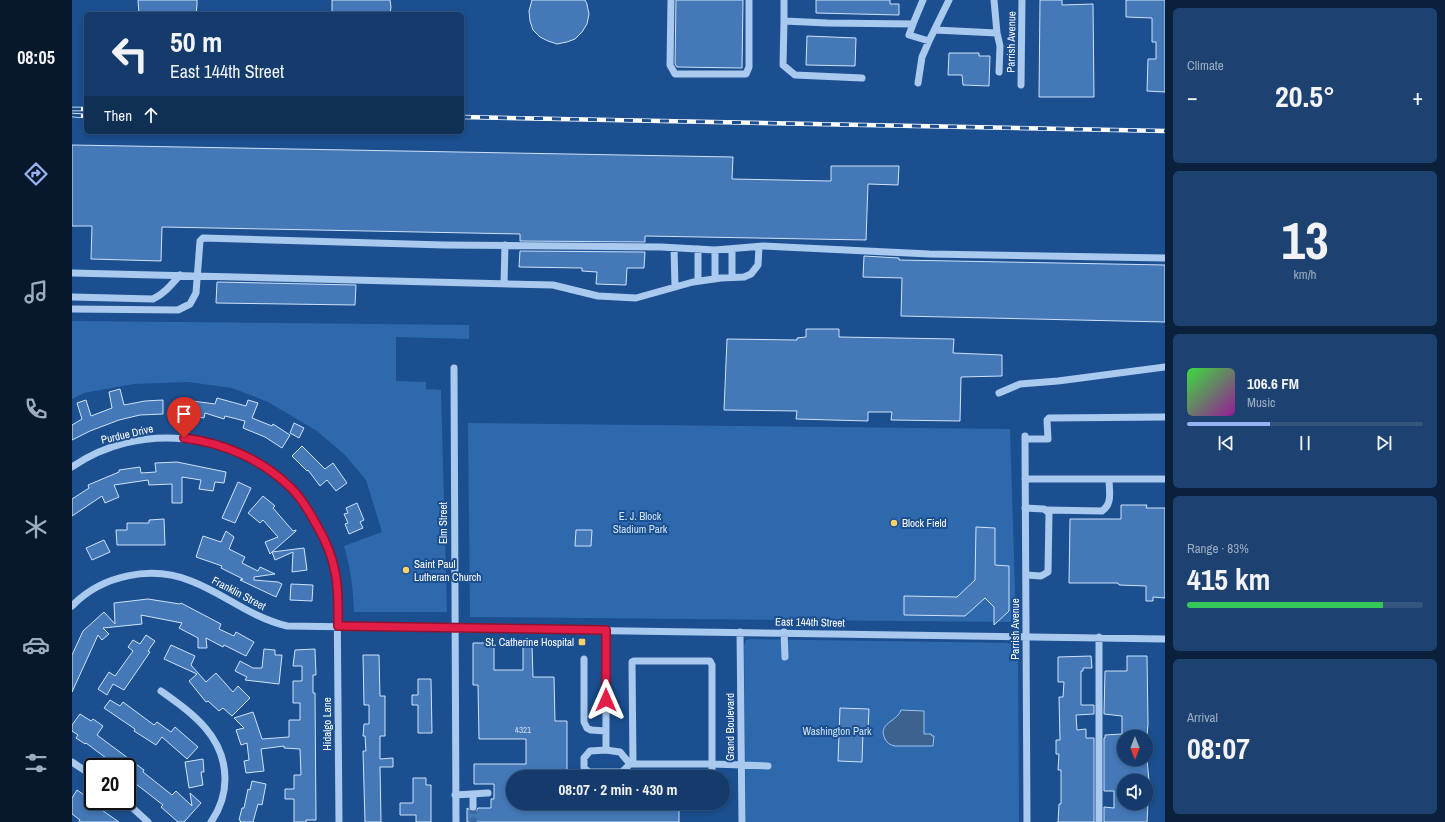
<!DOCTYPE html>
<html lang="en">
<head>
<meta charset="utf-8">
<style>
  :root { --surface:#143b6b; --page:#1d4271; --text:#f1f3f6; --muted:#9dadc1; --line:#33557e; --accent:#95b2f1 }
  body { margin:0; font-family:"Archivo Narrow",sans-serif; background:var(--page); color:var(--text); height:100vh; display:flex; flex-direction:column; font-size:15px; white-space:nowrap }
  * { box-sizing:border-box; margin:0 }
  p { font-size:13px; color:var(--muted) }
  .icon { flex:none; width:22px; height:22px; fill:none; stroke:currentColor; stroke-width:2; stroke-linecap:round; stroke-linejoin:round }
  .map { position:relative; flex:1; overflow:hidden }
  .side { display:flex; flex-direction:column; gap:8px; padding:8px; background:#0b203b; width:280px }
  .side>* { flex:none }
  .top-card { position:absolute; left:12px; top:12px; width:380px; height:122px; border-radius:6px; box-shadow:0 2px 6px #0003,0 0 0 1px var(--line); background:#143b6b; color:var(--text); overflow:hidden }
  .needle { width:26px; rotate:180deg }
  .controls { position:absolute; left:1045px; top:730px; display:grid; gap:8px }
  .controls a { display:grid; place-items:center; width:36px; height:36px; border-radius:50%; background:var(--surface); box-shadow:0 2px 6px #0003,0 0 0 1px var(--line); font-size:20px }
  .speed { position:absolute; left:12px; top:758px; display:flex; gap:8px; font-size:20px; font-weight:700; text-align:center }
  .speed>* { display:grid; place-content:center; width:52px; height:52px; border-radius:50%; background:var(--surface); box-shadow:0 2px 6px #0003,0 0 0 1px var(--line); line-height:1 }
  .speed .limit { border:2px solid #111; border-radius:6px; background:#fff; color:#111 }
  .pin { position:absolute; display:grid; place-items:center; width:34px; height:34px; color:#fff; margin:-41px -17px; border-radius:50% 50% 50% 0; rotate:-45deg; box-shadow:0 0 4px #0007 }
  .pin .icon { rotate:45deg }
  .me { position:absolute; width:44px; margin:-22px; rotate:0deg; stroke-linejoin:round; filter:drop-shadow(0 0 3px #0008) }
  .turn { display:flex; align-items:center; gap:14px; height:84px; padding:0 20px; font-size:18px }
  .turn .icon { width:52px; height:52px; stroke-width:2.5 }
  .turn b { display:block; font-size:28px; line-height:34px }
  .then { display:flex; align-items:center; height:38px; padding:0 20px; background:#0003; gap:8px; font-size:15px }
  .big { font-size:30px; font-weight:700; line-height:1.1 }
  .side .widget { flex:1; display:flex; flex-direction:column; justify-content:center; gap:6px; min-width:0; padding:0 14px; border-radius:6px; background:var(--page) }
  .side .dial { align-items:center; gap:0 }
  .dial b { font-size:52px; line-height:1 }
  .song { display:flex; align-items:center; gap:12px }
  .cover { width:48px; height:48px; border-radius:6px; background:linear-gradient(135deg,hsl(120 70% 55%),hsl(300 70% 35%)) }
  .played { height:4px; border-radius:2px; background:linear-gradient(90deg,var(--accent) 35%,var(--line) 35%) }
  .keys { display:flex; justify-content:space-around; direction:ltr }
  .heat { display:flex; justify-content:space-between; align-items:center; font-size:22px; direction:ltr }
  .charge { height:6px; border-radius:3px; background:linear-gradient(90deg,#34c759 83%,var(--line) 0) }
  .trip { position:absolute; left:434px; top:770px; width:224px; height:40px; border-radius:20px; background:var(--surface); box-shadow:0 2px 6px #0003,0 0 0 1px var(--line); font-weight:700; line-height:40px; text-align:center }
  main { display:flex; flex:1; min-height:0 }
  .tab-bar { display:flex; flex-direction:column; width:72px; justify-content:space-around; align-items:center; background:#08182b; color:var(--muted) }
  .tab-bar .icon { width:28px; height:28px }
  .tab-bar .on { color:var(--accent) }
  .tab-bar b { font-size:18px; color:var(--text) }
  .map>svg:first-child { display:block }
  .green { fill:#2e69ad }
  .water { fill:#3c6290; stroke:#9cc4f0 }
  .building { fill:#4478b7; stroke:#cfe3fa }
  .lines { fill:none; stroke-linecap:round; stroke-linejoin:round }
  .minor-tunnel { stroke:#3d69a0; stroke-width:7; stroke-dasharray:7 3.5; stroke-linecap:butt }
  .minor { stroke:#a9c9ee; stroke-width:7 }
  .rail-casing { stroke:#fff; stroke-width:4.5 }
  .rail { stroke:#1b4f8f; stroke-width:3; stroke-dasharray:9; stroke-linecap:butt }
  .route-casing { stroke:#92132f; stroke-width:10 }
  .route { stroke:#e11d48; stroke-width:7 }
  .poi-dot { fill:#ffd166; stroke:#1b4f8f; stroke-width:1.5 }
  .labels { text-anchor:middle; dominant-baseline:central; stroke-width:4; stroke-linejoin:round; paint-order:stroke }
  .number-label { font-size:9px; fill:#d0dded }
  .street-label { font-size:11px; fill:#fff; stroke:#1b4f8f }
  .park-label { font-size:11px; fill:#cfe3fa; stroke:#1b4f8f }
  .poi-label { font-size:11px; fill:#fff; stroke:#1b4f8f; text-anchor:start }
</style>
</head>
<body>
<main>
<nav class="tab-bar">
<b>08:05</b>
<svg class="icon on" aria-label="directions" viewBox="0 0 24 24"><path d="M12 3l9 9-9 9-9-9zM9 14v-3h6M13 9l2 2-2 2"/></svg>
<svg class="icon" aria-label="music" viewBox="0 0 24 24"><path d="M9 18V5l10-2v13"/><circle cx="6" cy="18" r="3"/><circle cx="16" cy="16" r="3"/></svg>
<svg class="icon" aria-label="phone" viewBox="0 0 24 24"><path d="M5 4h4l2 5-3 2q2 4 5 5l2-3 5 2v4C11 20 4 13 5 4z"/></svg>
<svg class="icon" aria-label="climate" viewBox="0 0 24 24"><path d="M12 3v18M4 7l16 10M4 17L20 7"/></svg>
<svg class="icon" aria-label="car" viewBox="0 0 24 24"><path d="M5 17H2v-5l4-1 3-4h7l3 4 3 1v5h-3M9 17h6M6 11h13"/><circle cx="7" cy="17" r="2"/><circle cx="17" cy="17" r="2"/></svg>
<svg class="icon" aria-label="filters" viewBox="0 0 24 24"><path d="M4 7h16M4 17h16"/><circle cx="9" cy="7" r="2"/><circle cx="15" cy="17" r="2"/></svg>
</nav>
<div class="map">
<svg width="1093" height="822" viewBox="0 0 1093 822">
  <rect width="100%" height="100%" fill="#1b4f8f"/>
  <path class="green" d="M0,321L397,325V339L324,337V381L354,382V389L369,390L375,612H282C281,587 279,570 272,546L310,532L294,480L273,455L245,431L196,402L160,388L116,382L62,384L12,393L0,399Z
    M396,423L938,429L944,622L398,617Z
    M679,639L943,643L946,646V652L947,822H674L672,646L674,640Z"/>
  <path class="water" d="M829,710L852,711V734H859L860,736H862L861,746H823C818,745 815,743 813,739C805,723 825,722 829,710Z"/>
  <path class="building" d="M66,0H125V5L124,14H67Z
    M260,0H318L319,7L318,14H260Z
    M460,0H513L515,4L517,14L515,24L510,32L503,39L495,42L485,44L476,41L468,37L461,30L458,21L457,11Z
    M604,0H671L670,68L605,67L603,64Z
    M744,0H818V4H827V15L744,13Z
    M968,0H990V5L1021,4L1022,97H967Z
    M1054,0H1093V92L1075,91L1076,59H1084V42H1080V18L1054,17Z
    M735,36L784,38L783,66L734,65Z
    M877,53H907V56H918L917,86L891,85L890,75H876Z
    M0,145L661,157L660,179L759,181V166H827L826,185L796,184L794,240L573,236V242L448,241V234L90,227L89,261L19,259L20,226H0Z
    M448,251L573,252L572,268H555L554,285L524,284L525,272L510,271V268L447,267Z
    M792,256L827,258V260L1093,265V322L829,316L830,278L791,277Z
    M145,282L284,285L283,305L144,303Z
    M734,329H767V337L882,339L881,353L930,355V376L889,377L888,421L819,420L820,412H796V421L724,419L725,411L652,410L655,339L725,340V338L734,337Z
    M48,389L52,405L73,401L91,400V414L68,415L47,420L18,431L0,440V425L10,419L5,403L14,400L19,416L40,408L37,392Z
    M145,398L174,406L176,400L186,403L180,418L200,426L201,424L218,435L210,448L193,437L171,428L173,421L153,416L152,419L133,413L132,418L110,414L113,400L143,404Z
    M222,423L232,428L227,438L218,433Z
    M230,446L253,469L261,463L275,483L264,491L255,480L248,486L236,470L235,471L220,456Z
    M105,462L154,472L152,483L143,482L141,491L127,489L129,480L110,477V503H100V484L77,485L76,480L42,485L47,497L33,503L30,496L0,516V499L17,488L16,485L47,472V470L68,467L69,473L84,472L83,463Z
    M166,482L179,488L163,523L150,518Z
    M191,496L203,506L201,508L221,531L224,530V531L200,552L232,548L235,570L220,572L221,552L203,560L200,552L198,554L193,542L206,537L191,520L188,523L176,513Z
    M285,503L292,520L288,522L291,528L277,534L273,524L276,523L272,514L276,513L274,508Z
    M1049,505H1075L1074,508H1093V598L1081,597V601H1074V586L1047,585L1046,583H997L998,519H1049Z
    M92,519L93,545H45L44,530H55V523H77V520Z
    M904,527L923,528V565L937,566V611L922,625V607L913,598L893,616L832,615V596L885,597L903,580Z
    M504,530H520L519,546H503Z
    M154,531L162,537L157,549L173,557L170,563L186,571L188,567L203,574L182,577V580L206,582L210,584L204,597L168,580L171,579L149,568L150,566L124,557L131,536L149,542Z
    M32,540L38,552L20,560L14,548Z
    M219,584L241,585L240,601L218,600Z
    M76,599L108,604L109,603L149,624L147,629L162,636L164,632L182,642L174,656L152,645L151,647L134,638L135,648H126V638L107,628L110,623L69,615L70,624L31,628L37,634L30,640L26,635L0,692V655L11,631L32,612L43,624L42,603Z
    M74,635L83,641L76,651L78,652L52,690L41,684L35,695L26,689L37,672L43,676L61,651L56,647L61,640L68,644Z
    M401,643H422V670H451V645H460L461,677H482L483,721H495V777H441V803H607V822H395V808L401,812L404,811L406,808H419V799H422V784H402V764H454V739H407L406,685H401Z
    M99,645L123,656L119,665L134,682L144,673L161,692L166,686L178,698L160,716L151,708L147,711L136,701L134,702L117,681L125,674L92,659Z
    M192,649L203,650V655H210L207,684L173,680L175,677L163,671L168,661L181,668H190Z
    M243,649L244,675H241V693H243L244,820H234V822H222V799H213V789H222V775H229L228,749L212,748V746L189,749L192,771L174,773L172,761L177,760L175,743L169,745L164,730L172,728L162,718L181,712L190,739L217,737V720H228V703H221V681H230V666H221L223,650Z
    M291,655H307L308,696H313V736H308V759L321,758V767H308L309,822H293L291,751H294L293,736H291L292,724H297V705H292Z
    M1019,656L1020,668H1011V671H1009V705H1022V714L1004,715L1005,730L1014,729V738H1022V822H986L987,804H989V770H986L987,754H984V740H988L987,697H991L992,682H986V657Z
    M1055,656H1075L1076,724L1075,737H1052V759H1075L1077,781H1052V803H1076L1075,822H1032V807L1042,808V791H1032V738H1033V735L1050,734V716L1032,714L1033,671H1055Z
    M346,679H359L360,733H346V705H340V695H346Z
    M38,700L48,706L51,702L82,725L85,722L99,732L103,727L126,747L115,759L90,737L84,745L62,731L63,729L32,708Z
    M768,708L797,709L796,731H791L790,762L766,761Z
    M8,714L19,721L21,719L31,726L25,735L72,770L71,772L100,795L104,791L120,806L118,793L129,803L112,822H106L89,807L91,805L55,777V767H46L14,743L13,744L4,738L6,735L0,731V725Z
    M131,759L132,772H129L131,785L117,788L113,762Z
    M341,778H354V785H359V822H344V815H328V803H341Z
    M180,781L194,784L190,805L186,804L181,822H168L169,821L167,820L170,808H172L176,789L178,790Z
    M5,790L18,799L17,801L47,822H7L8,820L0,814V798Z"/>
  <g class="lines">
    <path class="minor-tunnel" d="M401,807V822"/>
    <path class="minor" d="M599,0L598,65L603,74H674L677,67V0
      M712,0V21L755,23L841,24L851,0
      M712,21L711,65L723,75L790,78
      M841,24L837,35L857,41L877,0
      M863,30L925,33L922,0
      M925,33L928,46L927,72
      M846,83L850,57L857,41
      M949,85L950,0
      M602,248L603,287
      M626,249V281
      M660,249V277
      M0,273L481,285L526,296L564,298L621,282L649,278L672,277L679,274L686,265L687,247
      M643,279V250
      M432,284L433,245
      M0,297L81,299C92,294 100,284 108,275
      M0,309L106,310L118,304L124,293L128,241L131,238L372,245L589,247L643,250L691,246L857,254L1093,258
      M382,368L384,822
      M927,393L948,384L986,381L1093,367
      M953,436L955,822
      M953,439H976L975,420L977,418L1093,417
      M0,467C66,421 160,431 218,487C244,512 261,552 265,587L267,822
      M953,479H1093
      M953,508L972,509L977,513L976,572L969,576L954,575
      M975,510L1030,511C1041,504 1037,490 1037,479
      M0,606C30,575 79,565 119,581C153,594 178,617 215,626L1093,639
      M534,630V750
      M668,632L670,822
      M712,632L713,657
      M1027,637V822
      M512,659V722L515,728L519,730L534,731
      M89,691C120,713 153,736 153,779C153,794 148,809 139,822
      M0,762L21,776
      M558,764L548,752L534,750L518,751L512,758V768L517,772H550L558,764H640L696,766
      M561,764L560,662L562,661H638L640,665V777
      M401,794V807
      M383,795L416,793
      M53,801L76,822
      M640,807V803"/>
    <g class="rail-casing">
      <path id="rail" d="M0,109H14
        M0,115L14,116
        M390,117L1093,131"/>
    </g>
    <use href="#rail" class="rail"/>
  </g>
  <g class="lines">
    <g class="route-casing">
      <path id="route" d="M112,438C151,443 189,459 218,487C229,497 237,511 244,524C253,539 260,555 263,572C267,589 266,608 266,626L534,630V700"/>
    </g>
    <use href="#route" class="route"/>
  </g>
  <g class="poi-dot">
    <circle cx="822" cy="523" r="4"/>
    <circle cx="334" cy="570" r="4"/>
    <rect x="506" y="638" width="8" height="8" rx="2"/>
  </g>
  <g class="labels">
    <g class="number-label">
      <text x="451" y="730">4321</text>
    </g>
    <g class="street-label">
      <text transform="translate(939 42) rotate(-89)">Parrish Avenue</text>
      <text transform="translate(55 434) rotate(-13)">Purdue Drive</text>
      <text transform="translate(371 523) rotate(-90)">Elm Street</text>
      <text transform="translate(167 593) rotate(28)">Franklin Street</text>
      <text transform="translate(738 622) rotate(1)">East 144th Street</text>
      <text transform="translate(943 629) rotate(-90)">Parrish Avenue</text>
      <text transform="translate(255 724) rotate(-90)">Hidalgo Lane</text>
      <text transform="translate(658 727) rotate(-90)">Grand Boulevard</text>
    </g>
    <g class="park-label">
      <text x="568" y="516">E. J. Block<tspan x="568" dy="13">Stadium Park</tspan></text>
      <text x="765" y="731">Washington Park</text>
    </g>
    <g class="poi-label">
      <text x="830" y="523">Block Field</text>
      <text x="342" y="564">Saint Paul<tspan x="342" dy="13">Lutheran Church</tspan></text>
      <text x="502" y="642" text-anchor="end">St. Catherine Hospital</text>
    </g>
  </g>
</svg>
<div class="controls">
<a><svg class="needle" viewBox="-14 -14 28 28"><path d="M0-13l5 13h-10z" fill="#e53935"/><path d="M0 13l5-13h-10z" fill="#9dadc1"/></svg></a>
<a><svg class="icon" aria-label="sound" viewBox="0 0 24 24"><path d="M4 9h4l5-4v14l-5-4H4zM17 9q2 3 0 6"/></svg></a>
</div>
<div class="speed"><div class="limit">20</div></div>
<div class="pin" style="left:112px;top:438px;background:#d93025"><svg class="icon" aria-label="arrive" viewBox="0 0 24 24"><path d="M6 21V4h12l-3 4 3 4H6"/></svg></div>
<svg class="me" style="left:534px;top:700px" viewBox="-20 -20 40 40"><path d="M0-17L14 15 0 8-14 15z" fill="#e11d48" stroke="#fff" stroke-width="4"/></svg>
<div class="trip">08:07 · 2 min · 430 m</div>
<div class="top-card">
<div class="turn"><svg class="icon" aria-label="left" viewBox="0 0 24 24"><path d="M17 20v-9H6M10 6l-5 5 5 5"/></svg><div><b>50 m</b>East 144th Street</div></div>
<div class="then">Then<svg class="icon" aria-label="ahead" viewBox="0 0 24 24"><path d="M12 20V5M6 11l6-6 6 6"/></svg></div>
</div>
</div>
<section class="side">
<div class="widget"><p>Climate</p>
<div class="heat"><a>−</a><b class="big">20.5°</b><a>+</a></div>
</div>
<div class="widget dial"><b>13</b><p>km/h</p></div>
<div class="widget">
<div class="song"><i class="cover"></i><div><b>106.6 FM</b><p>Music</p></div></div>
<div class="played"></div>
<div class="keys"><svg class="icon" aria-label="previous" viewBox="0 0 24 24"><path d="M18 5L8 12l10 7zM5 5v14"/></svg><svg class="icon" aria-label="pause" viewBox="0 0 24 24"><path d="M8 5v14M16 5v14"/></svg><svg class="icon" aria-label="next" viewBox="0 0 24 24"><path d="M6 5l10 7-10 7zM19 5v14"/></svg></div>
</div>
<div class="widget"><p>Range · 83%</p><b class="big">415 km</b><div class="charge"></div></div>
<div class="widget"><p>Arrival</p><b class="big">08:07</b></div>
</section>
</main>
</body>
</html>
